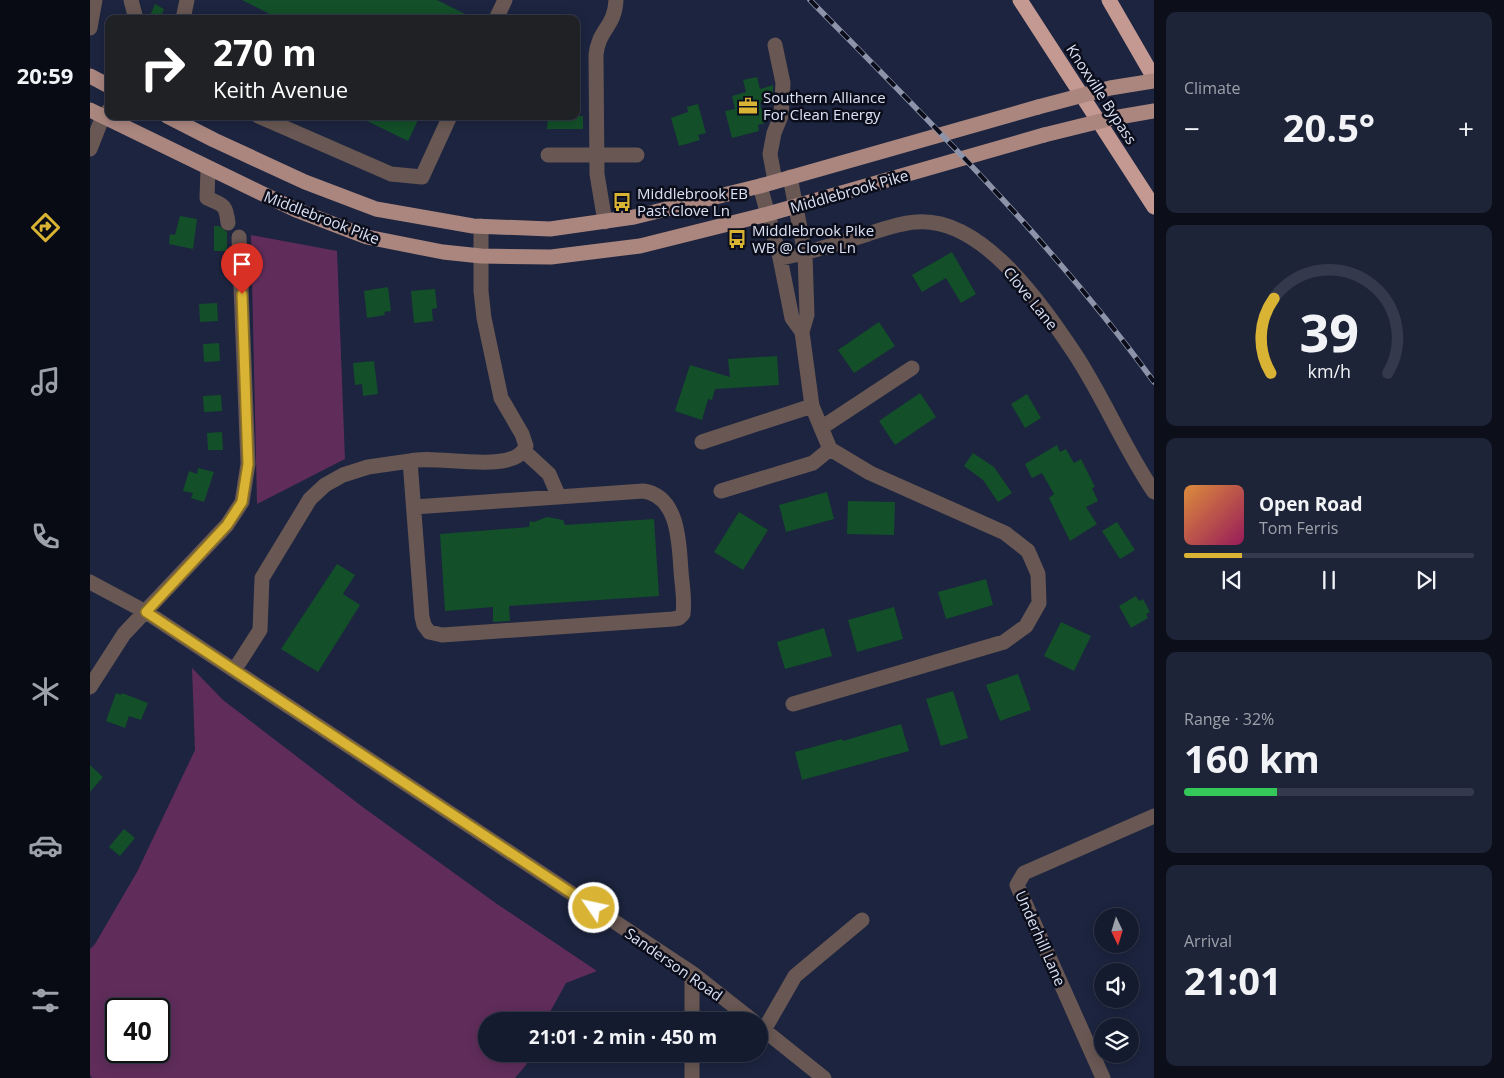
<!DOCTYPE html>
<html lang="en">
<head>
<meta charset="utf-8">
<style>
  :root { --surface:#151b2f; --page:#1e2437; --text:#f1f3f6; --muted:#9da1aa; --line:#34394b; --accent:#d9b334 }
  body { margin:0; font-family:"Open Sans",sans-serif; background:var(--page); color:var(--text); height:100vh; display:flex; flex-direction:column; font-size:19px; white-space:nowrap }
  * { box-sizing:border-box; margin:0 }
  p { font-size:16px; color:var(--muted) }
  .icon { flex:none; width:28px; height:28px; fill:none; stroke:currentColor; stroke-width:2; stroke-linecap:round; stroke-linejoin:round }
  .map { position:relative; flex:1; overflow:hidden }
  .sheet { display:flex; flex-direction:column; gap:12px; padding:12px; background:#0c0f1a; width:350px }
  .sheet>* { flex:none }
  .banner { position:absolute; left:15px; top:15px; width:475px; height:105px; border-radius:10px; box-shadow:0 2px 12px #0003,0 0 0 1px var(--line); background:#202124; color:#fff; overflow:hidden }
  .needle { width:32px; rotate:176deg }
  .tools { position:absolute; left:1004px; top:908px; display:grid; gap:10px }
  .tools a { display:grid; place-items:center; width:45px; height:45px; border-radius:50%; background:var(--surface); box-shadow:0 2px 12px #0003,0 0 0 1px var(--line); font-size:25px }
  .speed { position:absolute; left:15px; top:998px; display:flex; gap:10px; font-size:25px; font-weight:700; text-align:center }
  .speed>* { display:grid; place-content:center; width:65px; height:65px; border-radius:50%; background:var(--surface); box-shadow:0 2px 12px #0003,0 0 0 1px var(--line); line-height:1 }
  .speed .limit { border:2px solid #111; border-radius:8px; background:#fff; color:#111 }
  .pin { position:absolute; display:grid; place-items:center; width:42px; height:42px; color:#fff; margin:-51px -21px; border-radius:50% 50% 50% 0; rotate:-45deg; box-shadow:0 0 5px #0007 }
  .pin .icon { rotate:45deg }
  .me { position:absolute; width:55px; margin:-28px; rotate:304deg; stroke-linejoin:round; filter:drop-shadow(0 0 4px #0008) }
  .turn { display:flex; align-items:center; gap:18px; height:105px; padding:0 25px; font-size:22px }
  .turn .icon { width:65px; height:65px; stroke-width:2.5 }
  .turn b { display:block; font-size:35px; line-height:42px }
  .big { font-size:38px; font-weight:700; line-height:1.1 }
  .sheet .tile { flex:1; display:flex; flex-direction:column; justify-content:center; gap:8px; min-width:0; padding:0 18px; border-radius:10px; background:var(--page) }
  .sheet .dial { align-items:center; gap:0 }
  .dial svg { height:130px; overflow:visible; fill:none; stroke:var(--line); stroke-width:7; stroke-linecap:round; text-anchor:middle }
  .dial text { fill:var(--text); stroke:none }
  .song { display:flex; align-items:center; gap:15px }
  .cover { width:60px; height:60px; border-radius:8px; background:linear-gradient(135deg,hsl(30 70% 55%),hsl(330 70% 35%)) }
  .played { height:5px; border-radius:2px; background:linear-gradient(90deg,var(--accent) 20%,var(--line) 20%) }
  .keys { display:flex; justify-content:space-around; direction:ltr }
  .heat { display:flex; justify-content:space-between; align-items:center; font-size:28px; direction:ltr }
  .charge { height:8px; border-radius:4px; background:linear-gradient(90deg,#34c759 32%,var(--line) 0) }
  .trip { position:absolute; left:388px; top:1012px; width:290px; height:50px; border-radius:25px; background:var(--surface); box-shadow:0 2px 12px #0003,0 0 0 1px var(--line); font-weight:700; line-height:50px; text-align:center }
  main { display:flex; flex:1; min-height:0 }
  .menu { display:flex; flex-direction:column; width:90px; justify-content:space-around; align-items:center; background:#080b13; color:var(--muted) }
  .menu .icon { width:35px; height:35px }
  .menu .on { color:var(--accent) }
  .menu b { font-size:22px; color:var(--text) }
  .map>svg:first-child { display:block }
  .green { fill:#602d5b; fill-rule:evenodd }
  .building { fill:#134f29 }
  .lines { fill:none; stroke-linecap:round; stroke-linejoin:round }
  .minor { stroke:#685753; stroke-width:15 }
  .major { stroke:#aa867f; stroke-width:15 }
  .highway { stroke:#c49991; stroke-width:15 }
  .rail-casing { stroke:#8d94aa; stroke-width:5.5 }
  .rail { stroke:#0b0e1a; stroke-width:4; stroke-dasharray:11; stroke-linecap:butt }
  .major-bridge { stroke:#aa867f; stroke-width:15 }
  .route-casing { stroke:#8d7422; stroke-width:12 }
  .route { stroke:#d9b334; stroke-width:9 }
  .labels { text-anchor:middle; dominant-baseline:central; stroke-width:5; stroke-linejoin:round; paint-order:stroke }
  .street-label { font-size:15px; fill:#dbe1f4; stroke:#0b0e1a }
  .poi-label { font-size:15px; fill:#dbe1f4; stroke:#0b0e1a; text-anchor:start }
</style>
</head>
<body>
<main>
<nav class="menu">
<b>20:59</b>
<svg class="icon on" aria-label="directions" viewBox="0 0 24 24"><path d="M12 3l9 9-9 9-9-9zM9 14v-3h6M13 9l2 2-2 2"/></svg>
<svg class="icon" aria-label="music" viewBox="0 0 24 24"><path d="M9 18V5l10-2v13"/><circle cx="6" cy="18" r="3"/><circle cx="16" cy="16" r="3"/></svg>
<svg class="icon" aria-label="phone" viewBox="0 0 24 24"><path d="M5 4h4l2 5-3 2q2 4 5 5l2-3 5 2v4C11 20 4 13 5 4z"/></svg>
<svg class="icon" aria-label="climate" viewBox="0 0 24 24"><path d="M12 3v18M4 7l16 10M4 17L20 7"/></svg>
<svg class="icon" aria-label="car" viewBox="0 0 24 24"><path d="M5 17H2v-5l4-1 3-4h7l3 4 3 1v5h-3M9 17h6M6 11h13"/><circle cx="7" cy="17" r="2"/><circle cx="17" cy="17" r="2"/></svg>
<svg class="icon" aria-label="filters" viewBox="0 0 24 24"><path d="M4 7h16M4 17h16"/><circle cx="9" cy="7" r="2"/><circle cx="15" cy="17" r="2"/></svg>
</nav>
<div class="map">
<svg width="1064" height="1078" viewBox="0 0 1064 1078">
  <rect width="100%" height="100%" fill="#1c243f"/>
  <path class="green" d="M161,235L247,251L255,459L167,504Z
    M102,668L133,700L274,808L407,904L507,971L476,983L455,1021H396V1054H441L436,1065L425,1078H2L0,1075V949L5,944L47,872L105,750ZM26,1009H69V1051H26Z"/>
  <path class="building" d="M152,0H347L385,19H178L180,14Z
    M65,4L74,9L70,19L60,16Z
    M667,77L670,89L683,85V100L670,103L675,123L668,125L669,131L642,138L635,111L645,109L642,96L656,92L653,80Z
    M608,104L616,133L608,135L610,140L589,146L581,118L598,112L597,107Z
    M267,116H330L318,141Z
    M458,116H493V129H457Z
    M90,216L107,219L103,249L79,244L80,234L85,235Z
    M124,226H129L137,232V251H124Z
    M862,252L886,294L871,303L856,278L832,292L822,275Z
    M298,287L301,311L294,312L295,315L277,318L274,291Z
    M345,289L347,308L342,309L343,321L324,323L321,291Z
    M127,303L128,321L110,322L109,304Z
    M789,322L805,346L764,373L748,350Z
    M129,343L130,361L114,362L113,344Z
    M687,356L689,385L625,389L622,400L618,399L612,420L585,411L600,365L640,377L638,359Z
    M284,361L288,394L273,396L272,384L265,385L263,363Z
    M830,393L846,417L805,445L789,421Z
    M937,394L951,418L935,428L921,404Z
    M131,395L132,411L114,412L113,396Z
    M132,432L133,450H118L117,433Z
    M967,445L970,452L976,449L984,463L991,459L1005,487L1002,488L1008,501L996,507L1007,524L980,541L959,498L964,494L952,473L942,478L935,464Z
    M883,453L904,467L922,493L908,502L893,480L874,466Z
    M108,468L124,472L114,502L101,498L103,493L93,491L99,471L107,474Z
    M737,492L744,519L696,532L689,505Z
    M758,501L805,502L804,535L757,534Z
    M649,512L678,530L653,570L624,552Z
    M457,517L473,520L475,525L564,519L569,596L419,606L420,621L403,622V607L355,611L350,534L439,527L440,521L444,522Z
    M1027,522L1045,550L1030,559L1012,531Z
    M247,564L265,575L253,594L270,605L228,672L191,649Z
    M896,579L903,605L856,619L848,592Z
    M1046,596L1049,601L1053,599L1060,612L1056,614L1058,618L1041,628L1029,606Z
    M804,607L813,639L767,652L758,620Z
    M971,622L1001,636L984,671L954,656Z
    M734,628L742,656L695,669L687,642Z
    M928,674L941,710L910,721L896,685Z
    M863,691L878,738L851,746L836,699Z
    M26,693L31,695L32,693L58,703L51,720L39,716L35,728L16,721Z
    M811,724L819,751L712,780L705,752L752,739L753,741Z
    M0,765L13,777L0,792Z
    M34,829L45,838L30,856L19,847Z"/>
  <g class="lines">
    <path class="minor" d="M41,0L46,19
      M93,19L97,0
      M406,19L415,0
      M0,28L5,0
      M685,45L693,83L691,116L684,133L680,154L685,181
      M168,116L301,174L332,177L360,116
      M0,149L13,116L19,110
      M458,155H547
      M118,169L117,198C133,205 136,204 138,223
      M700,177L715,254L717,315L712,332L722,406L740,449
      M670,186L690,258L702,318L712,332
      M515,222L507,174L506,55C508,30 525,27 526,0
      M690,258C720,253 749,243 778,234C793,229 810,223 826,222C892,216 952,305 985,354C1014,398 1034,448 1064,492
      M731,428L822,368
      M612,442L722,406
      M434,451L459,474L469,497
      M631,491L723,463L740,449L780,473L915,533L938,551L948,574L949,603L936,626L914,642L703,704
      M324,507L553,491C589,496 589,543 591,571C592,585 595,600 593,614L589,618L583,619L352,635L339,632L334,625L332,617L320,461C346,454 425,476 436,446L432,434L411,398L394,318L391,291V226
      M0,582L56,612L602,973L663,1021
      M145,669L170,630L172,578L220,499L235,485L253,475L278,467L320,461
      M0,687L34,634L137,525L152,502L158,464L149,237
      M602,973V1021
      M669,1026L734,1078
      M674,1030L705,976L772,920
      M602,1054V1078
      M1013,1078L927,885L934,873L1064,816"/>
    <path class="major" d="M0,76L19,86
      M0,110L206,210L277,237L353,252L391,256L461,257L550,246L678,214L954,135
      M77,116L124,140L215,182L286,209L383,226L460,229L544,217L670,186L948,107"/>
    <path class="highway" d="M930,0L1064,207
      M1019,0L1064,78"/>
    <g class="rail-casing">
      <path id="rail" d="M720,0C840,122 963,243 1064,382"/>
    </g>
    <use href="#rail" class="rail"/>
    <path class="major-bridge" d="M948,107L1020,88L1064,81
      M954,135L1023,118L1064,111"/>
  </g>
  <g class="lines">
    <g class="route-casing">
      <path id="route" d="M152,294L158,464L152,502L137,525L56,612L504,908"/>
    </g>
    <use href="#route" class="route"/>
  </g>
  <defs>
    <g id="office-bare" transform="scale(1.5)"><path d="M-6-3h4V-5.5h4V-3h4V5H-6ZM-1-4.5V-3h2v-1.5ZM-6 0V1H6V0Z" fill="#d9b334" stroke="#0b0e1a" stroke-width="2.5" paint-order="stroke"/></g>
    <g id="bus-bare" transform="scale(1.5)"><path d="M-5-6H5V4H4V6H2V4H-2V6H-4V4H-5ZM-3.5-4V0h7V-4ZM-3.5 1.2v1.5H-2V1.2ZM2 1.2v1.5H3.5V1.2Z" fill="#d9b334" stroke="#0b0e1a" stroke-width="2.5" paint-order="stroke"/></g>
  </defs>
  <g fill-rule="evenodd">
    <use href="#office-bare" x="658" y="106"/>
    <use href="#bus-bare" x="532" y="202"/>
    <use href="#bus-bare" x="647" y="239"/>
  </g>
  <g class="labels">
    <g class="street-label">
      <text transform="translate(1012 94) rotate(57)">Knoxville Bypass</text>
      <text transform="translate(759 191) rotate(-16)">Middlebrook Pike</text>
      <text transform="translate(232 217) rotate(21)">Middlebrook Pike</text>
      <text transform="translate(941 298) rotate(51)">Clove Lane</text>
      <text transform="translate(951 938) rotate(66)">Underhill Lane</text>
      <text transform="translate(584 964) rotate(35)">Sanderson Road</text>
    </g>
    <g class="poi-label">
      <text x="673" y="97">Southern Alliance<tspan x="673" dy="17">For Clean Energy</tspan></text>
      <text x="547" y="193">Middlebrook EB<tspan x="547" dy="17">Past Clove Ln</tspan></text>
      <text x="662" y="230">Middlebrook Pike<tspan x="662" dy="17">WB @ Clove Ln</tspan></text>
    </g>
  </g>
</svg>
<div class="tools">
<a><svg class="needle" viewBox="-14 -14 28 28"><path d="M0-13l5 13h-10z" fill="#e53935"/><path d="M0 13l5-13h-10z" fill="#9da1aa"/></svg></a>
<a><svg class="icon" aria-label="sound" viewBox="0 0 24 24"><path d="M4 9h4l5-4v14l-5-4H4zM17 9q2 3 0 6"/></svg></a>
<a><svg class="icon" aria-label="layers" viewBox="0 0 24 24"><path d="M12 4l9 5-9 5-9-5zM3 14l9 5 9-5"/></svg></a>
</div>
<div class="speed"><div class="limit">40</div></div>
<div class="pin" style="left:152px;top:294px;background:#d93025"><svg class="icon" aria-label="arrive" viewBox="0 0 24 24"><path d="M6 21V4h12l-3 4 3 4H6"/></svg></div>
<svg class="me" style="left:504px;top:908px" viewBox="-20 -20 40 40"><circle r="17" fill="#d9b334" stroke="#fff" stroke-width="3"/><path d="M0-11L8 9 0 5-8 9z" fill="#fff"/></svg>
<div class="trip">21:01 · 2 min · 450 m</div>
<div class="banner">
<div class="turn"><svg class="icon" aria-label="right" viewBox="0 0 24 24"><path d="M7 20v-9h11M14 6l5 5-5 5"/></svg><div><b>270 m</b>Keith Avenue</div></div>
</div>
</div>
<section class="sheet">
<div class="tile"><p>Climate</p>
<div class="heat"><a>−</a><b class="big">20.5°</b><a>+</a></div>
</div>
<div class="tile dial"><svg viewBox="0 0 100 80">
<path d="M14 69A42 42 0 1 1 86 69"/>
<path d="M14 69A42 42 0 0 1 16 23" stroke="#d9b334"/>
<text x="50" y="56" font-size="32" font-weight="700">39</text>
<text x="50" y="72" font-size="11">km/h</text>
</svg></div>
<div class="tile">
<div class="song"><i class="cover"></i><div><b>Open Road</b><p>Tom Ferris</p></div></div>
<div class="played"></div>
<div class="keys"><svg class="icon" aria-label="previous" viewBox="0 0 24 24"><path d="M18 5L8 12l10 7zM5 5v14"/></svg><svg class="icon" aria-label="pause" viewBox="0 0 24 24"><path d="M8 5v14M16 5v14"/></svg><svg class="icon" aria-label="next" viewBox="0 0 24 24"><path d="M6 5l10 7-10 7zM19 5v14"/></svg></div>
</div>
<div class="tile"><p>Range · 32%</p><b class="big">160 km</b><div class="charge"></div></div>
<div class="tile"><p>Arrival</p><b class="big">21:01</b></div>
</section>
</main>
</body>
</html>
